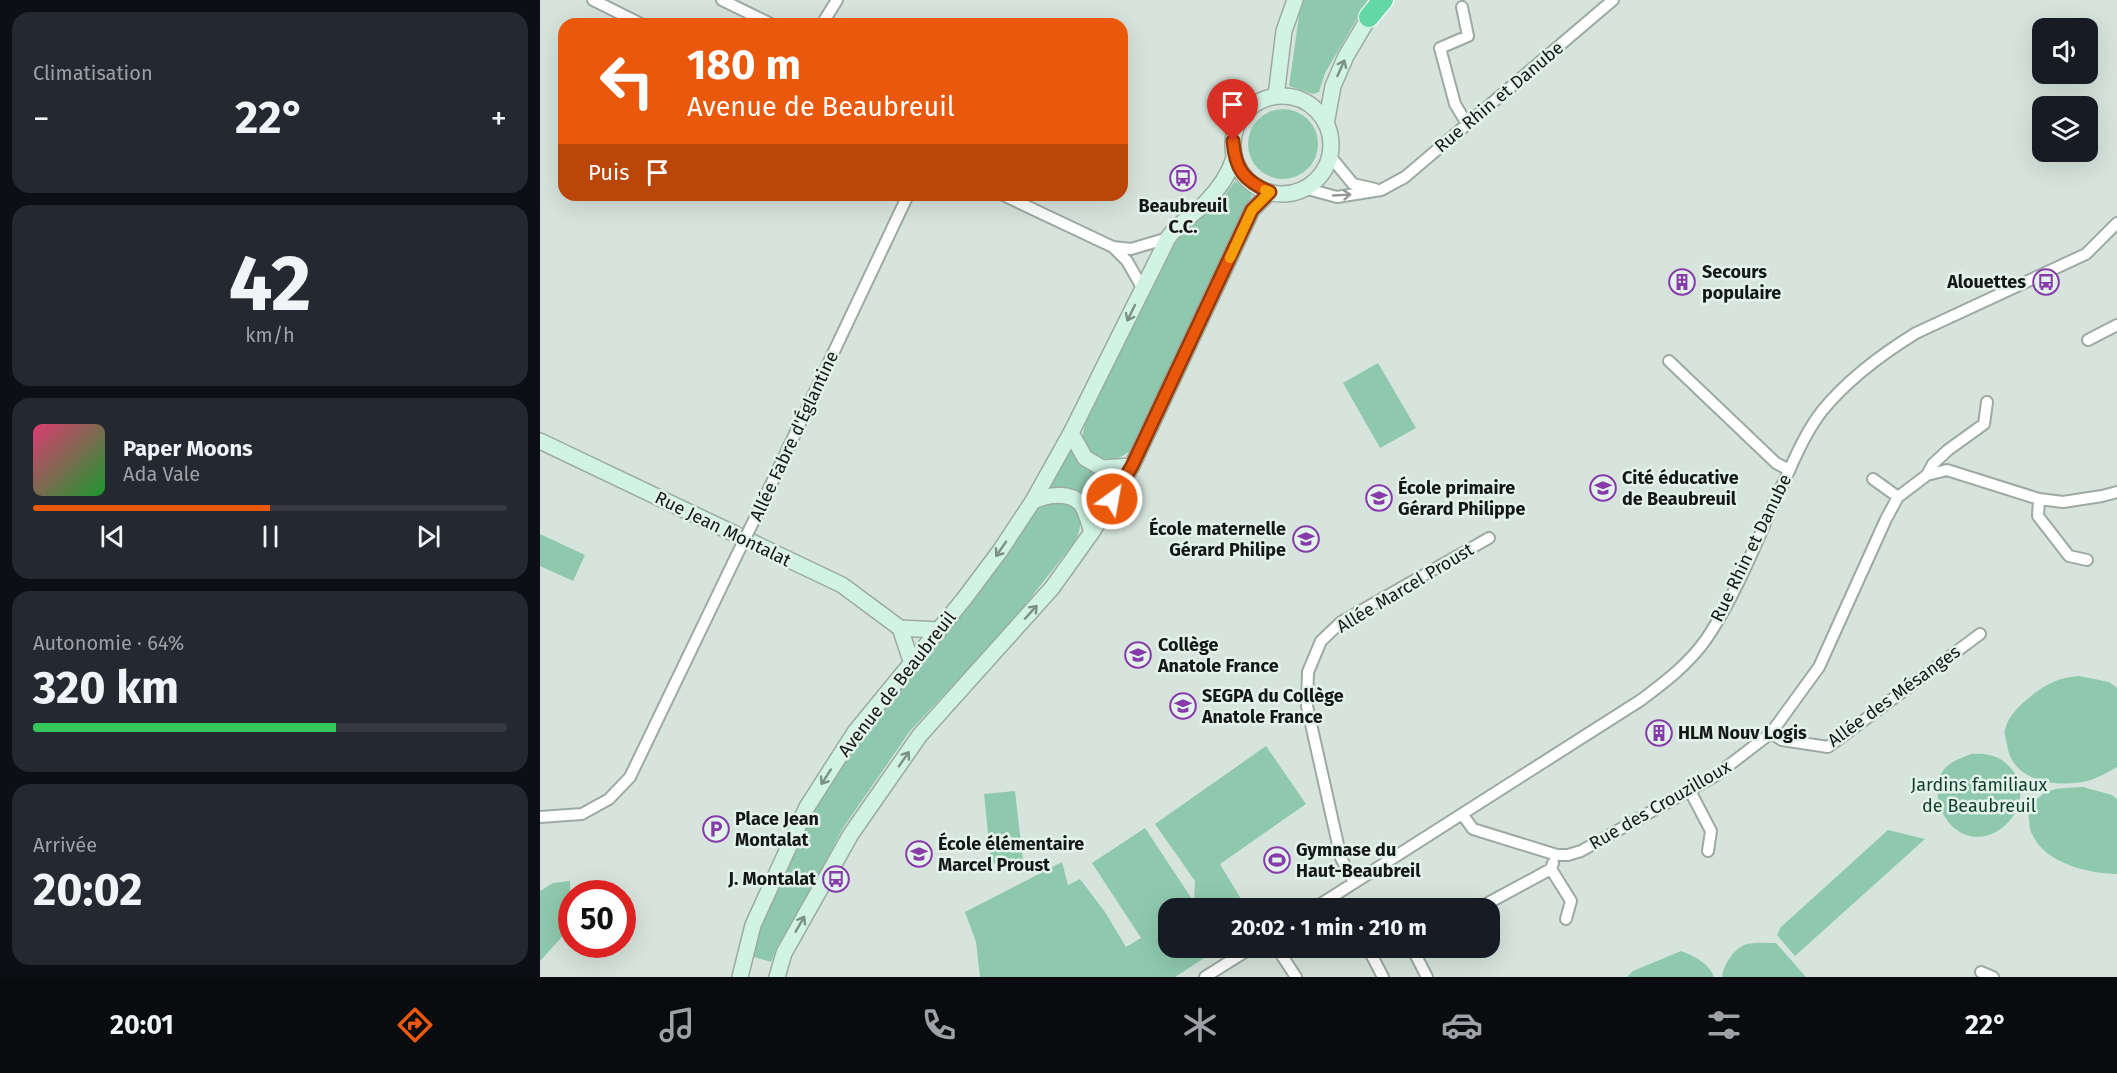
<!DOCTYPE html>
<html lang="fr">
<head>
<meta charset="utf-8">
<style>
  :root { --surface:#171b24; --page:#242831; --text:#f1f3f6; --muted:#9ea1a6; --line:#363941; --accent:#ea580c }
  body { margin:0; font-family:"Fira Sans",sans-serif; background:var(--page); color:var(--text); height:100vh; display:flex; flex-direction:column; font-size:22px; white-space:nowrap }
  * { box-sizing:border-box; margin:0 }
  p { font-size:20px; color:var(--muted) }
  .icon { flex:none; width:33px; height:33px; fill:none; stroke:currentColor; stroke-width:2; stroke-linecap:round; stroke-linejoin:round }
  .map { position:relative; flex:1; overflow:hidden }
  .details { display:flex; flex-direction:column; gap:12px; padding:12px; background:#0d0f14; width:540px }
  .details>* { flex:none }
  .top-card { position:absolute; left:18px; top:18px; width:570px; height:183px; border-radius:18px; box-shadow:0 6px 24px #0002; background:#ea580c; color:#fff; overflow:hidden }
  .buttons { position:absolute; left:1492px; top:18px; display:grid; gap:12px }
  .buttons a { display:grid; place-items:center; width:66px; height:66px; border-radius:12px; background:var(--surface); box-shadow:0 6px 24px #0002; font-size:30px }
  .speed { position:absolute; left:18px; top:880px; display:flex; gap:12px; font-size:30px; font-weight:700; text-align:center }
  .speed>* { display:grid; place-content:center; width:78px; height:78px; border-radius:50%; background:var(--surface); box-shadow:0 6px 24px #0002; line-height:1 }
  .speed .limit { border:9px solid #d22; background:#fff; color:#111 }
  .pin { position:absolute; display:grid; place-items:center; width:51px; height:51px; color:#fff; margin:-62px -26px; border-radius:50% 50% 50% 0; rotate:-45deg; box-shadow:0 0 6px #0007 }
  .pin .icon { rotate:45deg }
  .me { position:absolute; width:66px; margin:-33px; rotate:32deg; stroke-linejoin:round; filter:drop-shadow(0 0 4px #0008) }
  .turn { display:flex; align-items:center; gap:21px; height:126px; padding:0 30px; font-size:27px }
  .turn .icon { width:78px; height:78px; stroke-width:2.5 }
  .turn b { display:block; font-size:42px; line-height:51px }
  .then { display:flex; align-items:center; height:57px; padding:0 30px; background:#0003; gap:12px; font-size:22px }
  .big { font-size:45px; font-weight:700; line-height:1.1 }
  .details .tile { flex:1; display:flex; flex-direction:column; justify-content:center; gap:9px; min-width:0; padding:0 21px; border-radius:18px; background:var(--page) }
  .details .dial { align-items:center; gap:0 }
  .dial b { font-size:78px; line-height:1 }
  .song { display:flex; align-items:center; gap:18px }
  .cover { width:72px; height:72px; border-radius:9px; background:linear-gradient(135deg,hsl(340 70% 55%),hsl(130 70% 35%)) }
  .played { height:6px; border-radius:3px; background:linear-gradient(90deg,var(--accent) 50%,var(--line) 50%) }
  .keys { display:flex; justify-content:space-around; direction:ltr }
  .heat { display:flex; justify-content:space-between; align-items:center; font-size:33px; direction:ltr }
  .charge { height:9px; border-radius:4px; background:linear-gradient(90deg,#34c759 64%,var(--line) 0) }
  .trip { position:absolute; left:618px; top:898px; width:342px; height:60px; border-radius:18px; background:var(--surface); box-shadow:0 6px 24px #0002; font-weight:700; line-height:60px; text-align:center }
  .menu { display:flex; height:96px; justify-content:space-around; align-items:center; background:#090b0e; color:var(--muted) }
  .menu .icon { width:42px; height:42px }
  .menu .selected { color:var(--accent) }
  .menu b { font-size:27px; color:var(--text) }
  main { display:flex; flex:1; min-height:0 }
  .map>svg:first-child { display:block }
  .green { fill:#8fc9ad }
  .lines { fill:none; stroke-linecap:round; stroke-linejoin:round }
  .street-casing { stroke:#9caaa2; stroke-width:14 }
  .secondary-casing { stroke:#9caaa2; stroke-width:18 }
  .highway-casing { stroke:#fff; stroke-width:22 }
  .street { stroke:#fff; stroke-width:10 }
  .secondary { stroke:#d0f3e4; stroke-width:15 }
  .highway { stroke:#63d7a6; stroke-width:20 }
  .street-bridge-casing { stroke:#9caaa2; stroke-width:14; stroke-linecap:butt }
  .street-bridge { stroke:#fff; stroke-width:10 }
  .oneway { stroke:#7b9087 }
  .oneway2 { stroke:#959796 }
  .route-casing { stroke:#983908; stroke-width:15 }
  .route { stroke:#ea580c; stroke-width:10 }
  .slow { stroke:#f59e0b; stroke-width:10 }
  .labels { text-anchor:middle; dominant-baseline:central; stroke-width:5; stroke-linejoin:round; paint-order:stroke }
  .street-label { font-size:18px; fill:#131816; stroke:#e3f2ea }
  .poi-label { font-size:18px; font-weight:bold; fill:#131816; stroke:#e3f2ea; text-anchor:start }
  .park-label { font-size:18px; fill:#0f3d2b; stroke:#e3f2ea }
</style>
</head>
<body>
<main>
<section class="details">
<div class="tile"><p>Climatisation</p>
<div class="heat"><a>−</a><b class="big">22°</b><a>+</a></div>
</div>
<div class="tile dial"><b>42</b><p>km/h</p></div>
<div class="tile">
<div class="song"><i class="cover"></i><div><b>Paper Moons</b><p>Ada Vale</p></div></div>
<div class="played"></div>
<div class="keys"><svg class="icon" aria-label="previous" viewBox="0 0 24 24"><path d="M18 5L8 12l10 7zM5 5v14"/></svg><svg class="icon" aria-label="pause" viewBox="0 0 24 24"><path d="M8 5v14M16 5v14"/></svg><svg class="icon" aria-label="next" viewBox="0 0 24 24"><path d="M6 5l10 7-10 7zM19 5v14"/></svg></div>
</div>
<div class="tile"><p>Autonomie · 64%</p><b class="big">320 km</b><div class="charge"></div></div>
<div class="tile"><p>Arrivée</p><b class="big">20:02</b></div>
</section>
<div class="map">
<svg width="1577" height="977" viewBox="0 0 1577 977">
  <rect width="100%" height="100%" fill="#d6e4dd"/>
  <path class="green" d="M763,0H828L785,73L779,92L773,94L749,86L760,9Z
    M708 144a35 35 0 1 1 70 0a35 35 0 1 1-70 0Z
    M695,181L712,195L594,446C582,461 570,461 553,456L542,438L545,424L622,267L640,235L683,198Z
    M838,363L876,428L840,448L803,383Z
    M533,447L580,473L551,518L546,504L506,490Z
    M513,500L530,502C541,515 543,524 536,540L471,623L370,731L303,828L261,909L238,945L231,962L211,956L218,930L274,812L312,748L361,686L421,615L501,504Z
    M0,534L45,555L33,581L0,566Z
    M1539,676L1569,682L1577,688V767C1567,773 1554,780 1543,782C1512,787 1471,780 1467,744C1466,740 1464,734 1465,730C1468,716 1480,705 1490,697C1504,685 1520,677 1539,676Z
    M726,746L766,804L680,864L707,909H628V948H680L635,977H440L436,942L425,912L522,862L528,885L540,879L565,912L586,947L601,938L552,863L605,828L654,902L655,881L615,824Z
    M1431,754C1446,753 1458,755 1469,766C1505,804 1447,862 1411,825C1399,812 1393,791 1401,774C1406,763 1421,758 1431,754Z
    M1543,787L1572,795L1577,799V874C1547,873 1501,863 1490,829C1489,823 1489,816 1488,810C1505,786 1515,789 1543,787Z
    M475,791L483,861L451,864L444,794Z
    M1348,830L1385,839L1255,956L1237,935L1241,927Z
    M30,881L31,927L0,961V891L13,883Z
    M1236,943L1266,977H1182C1183,965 1195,947 1207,944C1216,942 1227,943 1236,943Z
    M1141,951C1154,956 1169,963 1174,977H1087L1093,971Z"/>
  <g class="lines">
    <g class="street-casing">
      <path id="street" d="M53,0L101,24
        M182,0L231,24
        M922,7L928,36L900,48L915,104L927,124
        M282,24L297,0
        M790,156L813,184L835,189
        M764,188L797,197L841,190L865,177L1073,0
        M463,195L573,247L591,249L628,238
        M573,247L587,261L603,289
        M1548,340L1577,325
        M1129,361L1236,463L1249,470
        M1387,475L1407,470L1499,499L1523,502L1562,496L1577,492
        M1333,479L1358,497
        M1499,499L1498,516L1529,556L1547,560
        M218,512L368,195
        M1231,733L1242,740L1288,747L1440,634
        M1150,791L1171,831L1168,851
        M922,814L933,829L1017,855H1028L1041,851L1175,776L1231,733L1279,667L1346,519L1358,497L1387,475L1393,464L1408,450L1444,424L1447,402
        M0,817L42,814L69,799L90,777L193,563
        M1013,863L1011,869L1031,901L1026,919
        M814,883L801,858L767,706L768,672L781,641L801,622L949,538
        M773,909L1101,700C1125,682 1149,664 1167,638C1201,587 1222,526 1249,471C1258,450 1268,429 1282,411C1307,380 1342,354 1376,333L1546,254L1577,223
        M937,909L1011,869
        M737,948L756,977
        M872,948L887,977
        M1441,972L1453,977
        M665,977L711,948
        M843,977L831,954L843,948"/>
    </g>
    <g class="secondary-casing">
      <path id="secondary" d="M736,96L744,31L755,0
        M693 145a49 49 0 1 1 98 0a49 49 0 1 1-98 0Z
        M786,124L793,86L806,56L834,9
        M531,433L545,458L562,468L592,466
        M0,441L302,585L360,628L399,630
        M493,501C508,495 529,491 541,504C546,510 549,524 552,532
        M360,628L372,664
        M200,977L213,925L267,807L315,732L424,599L460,551L493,501L531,433L628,238C638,223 654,215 666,202C679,189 689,174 694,158
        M237,977L244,953L311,834L380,735L512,588L552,532L592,466L712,210L730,192"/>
    </g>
    <g class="highway-casing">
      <path id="highway" d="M829,17L843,0"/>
    </g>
    <use href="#street" class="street"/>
    <use href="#secondary" class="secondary"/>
    <use href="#highway" class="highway"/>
    <g class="street-bridge-casing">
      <path id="street-bridge" d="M193,563L218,512"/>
    </g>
    <use href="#street-bridge" class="street-bridge"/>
  </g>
  <defs><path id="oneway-shaft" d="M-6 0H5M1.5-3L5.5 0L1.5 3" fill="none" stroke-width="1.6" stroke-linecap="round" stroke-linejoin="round" transform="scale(1.5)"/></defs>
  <g class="oneway">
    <use href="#oneway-shaft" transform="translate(801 68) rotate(-66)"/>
    <use href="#oneway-shaft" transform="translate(591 313) rotate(116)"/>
    <use href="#oneway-shaft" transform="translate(461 549) rotate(125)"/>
    <use href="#oneway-shaft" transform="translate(491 612) rotate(-48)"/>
    <use href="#oneway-shaft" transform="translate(364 759) rotate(-55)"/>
    <use href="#oneway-shaft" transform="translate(286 777) rotate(123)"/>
    <use href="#oneway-shaft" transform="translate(260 924) rotate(-60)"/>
  </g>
  <use class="oneway2" href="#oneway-shaft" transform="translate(802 195) rotate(-3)"/>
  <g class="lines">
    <g class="route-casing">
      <path id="route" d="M572,499L592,466L712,210L730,192C704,181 695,169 693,141"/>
    </g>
    <use href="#route" class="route"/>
    <path class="slow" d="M690,258L712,210L730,192L725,190"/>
  </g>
  <defs>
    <g id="bus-ring" transform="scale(1.35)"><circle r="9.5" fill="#e3f2ea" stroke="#873aaa" stroke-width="1.5"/><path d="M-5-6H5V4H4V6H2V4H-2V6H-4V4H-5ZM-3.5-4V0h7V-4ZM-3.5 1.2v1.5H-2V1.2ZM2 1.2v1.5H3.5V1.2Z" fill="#873aaa"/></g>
    <g id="building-ring" transform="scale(1.35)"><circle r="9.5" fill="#e3f2ea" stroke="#873aaa" stroke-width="1.5"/><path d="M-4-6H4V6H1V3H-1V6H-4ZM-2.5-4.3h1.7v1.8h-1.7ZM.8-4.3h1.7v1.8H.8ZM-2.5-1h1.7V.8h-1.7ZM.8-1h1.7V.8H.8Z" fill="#873aaa"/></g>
    <g id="school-ring" transform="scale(1.35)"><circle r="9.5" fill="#e3f2ea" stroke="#873aaa" stroke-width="1.5"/><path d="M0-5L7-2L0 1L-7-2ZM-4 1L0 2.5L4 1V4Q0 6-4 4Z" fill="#873aaa"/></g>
    <g id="parking-ring" transform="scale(1.35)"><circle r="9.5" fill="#e3f2ea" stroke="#873aaa" stroke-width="1.5"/><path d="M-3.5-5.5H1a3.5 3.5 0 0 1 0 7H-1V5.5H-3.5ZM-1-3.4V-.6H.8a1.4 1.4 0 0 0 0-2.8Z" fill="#873aaa"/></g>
    <g id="stadium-ring" transform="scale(1.35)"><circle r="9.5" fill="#e3f2ea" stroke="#873aaa" stroke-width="1.5"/><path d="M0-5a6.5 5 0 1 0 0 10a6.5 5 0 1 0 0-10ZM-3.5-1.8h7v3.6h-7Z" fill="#873aaa"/></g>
  </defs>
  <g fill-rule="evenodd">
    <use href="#bus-ring" x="643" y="178"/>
    <use href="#building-ring" x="1142" y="282"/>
    <use href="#bus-ring" x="1506" y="282"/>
    <use href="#school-ring" x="1063" y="488"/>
    <use href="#school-ring" x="839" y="498"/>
    <use href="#school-ring" x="766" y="539"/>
    <use href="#school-ring" x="598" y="655"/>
    <use href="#school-ring" x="643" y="706"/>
    <use href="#building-ring" x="1119" y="733"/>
    <use href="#parking-ring" x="176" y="829"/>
    <use href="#school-ring" x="379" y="854"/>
    <use href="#stadium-ring" x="737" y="860"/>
    <use href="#bus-ring" x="296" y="879"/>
  </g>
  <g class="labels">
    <g class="street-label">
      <text transform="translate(959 97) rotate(-40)">Rue Rhin et Danube</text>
      <text transform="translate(254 436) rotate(-65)">Allée Fabre d'Églantine</text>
      <text transform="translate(183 529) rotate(26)">Rue Jean Montalat</text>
      <text transform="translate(1211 548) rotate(-64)">Rue Rhin et Danube</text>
      <text transform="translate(865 588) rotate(-31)">Allée Marcel Proust</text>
      <text transform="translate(357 684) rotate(-52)">Avenue de Beaubreuil</text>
      <text transform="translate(1354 696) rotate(-36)">Allée des Mésanges</text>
      <text transform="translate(1120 805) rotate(-30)">Rue des Crouzilloux</text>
    </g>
    <g class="poi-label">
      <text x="643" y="206" text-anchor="middle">Beaubreuil<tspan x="643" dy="21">C.C.</tspan></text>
      <text x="1162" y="272">Secours<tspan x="1162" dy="21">populaire</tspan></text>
      <text x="1486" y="282" text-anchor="end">Alouettes</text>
      <text x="1082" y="478">Cité éducative<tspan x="1082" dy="21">de Beaubreuil</tspan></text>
      <text x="858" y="488">École primaire<tspan x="858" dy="21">Gérard Philippe</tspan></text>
      <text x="746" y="529" text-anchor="end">École maternelle<tspan x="746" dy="21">Gérard Philipe</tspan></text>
      <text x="618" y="645">Collège<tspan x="618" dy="21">Anatole France</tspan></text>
      <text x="662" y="696">SEGPA du Collège<tspan x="662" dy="21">Anatole France</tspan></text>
      <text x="1138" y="733">HLM Nouv Logis</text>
      <text x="195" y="819">Place Jean<tspan x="195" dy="21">Montalat</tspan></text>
      <text x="398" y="844">École élémentaire<tspan x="398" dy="21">Marcel Proust</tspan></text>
      <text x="756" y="850">Gymnase du<tspan x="756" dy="21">Haut-Beaubreil</tspan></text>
      <text x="276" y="879" text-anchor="end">J. Montalat</text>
    </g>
    <g class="park-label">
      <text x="1439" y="785">Jardins familiaux<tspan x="1439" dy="21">de Beaubreuil</tspan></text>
    </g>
  </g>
</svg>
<div class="buttons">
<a><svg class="icon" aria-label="sound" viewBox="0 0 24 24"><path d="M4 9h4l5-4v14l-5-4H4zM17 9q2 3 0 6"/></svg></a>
<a><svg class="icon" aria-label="layers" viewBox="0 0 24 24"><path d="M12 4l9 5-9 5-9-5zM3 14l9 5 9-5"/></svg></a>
</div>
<div class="speed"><div class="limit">50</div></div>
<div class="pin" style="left:693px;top:141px;background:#d93025"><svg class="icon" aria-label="arrive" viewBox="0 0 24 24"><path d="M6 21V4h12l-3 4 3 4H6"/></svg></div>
<svg class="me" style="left:572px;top:499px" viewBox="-20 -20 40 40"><circle r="17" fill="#ea580c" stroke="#fff" stroke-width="3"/><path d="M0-11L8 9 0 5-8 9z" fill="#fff"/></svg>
<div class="trip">20:02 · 1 min · 210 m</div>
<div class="top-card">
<div class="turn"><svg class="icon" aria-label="left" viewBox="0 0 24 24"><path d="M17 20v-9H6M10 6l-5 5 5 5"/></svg><div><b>180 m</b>Avenue de Beaubreuil</div></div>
<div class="then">Puis<svg class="icon" aria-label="arrive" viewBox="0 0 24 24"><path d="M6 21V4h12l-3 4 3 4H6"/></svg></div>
</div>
</div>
</main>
<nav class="menu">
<b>20:01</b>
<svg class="icon selected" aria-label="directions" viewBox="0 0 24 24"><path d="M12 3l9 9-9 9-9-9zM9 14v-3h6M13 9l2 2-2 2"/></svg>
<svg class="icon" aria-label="music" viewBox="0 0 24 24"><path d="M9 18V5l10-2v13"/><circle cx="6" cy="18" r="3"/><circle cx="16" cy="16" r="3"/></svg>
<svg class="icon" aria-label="phone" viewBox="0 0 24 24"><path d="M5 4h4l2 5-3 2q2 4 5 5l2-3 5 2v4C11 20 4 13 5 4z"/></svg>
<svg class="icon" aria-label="climate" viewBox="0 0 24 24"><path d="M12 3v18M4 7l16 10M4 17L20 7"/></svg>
<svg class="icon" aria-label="car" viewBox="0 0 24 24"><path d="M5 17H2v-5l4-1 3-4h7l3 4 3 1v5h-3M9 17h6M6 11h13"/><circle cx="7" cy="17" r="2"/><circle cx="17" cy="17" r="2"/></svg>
<svg class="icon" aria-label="filters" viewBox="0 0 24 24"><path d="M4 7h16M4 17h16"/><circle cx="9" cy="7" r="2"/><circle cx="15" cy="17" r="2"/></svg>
<b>22°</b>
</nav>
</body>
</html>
